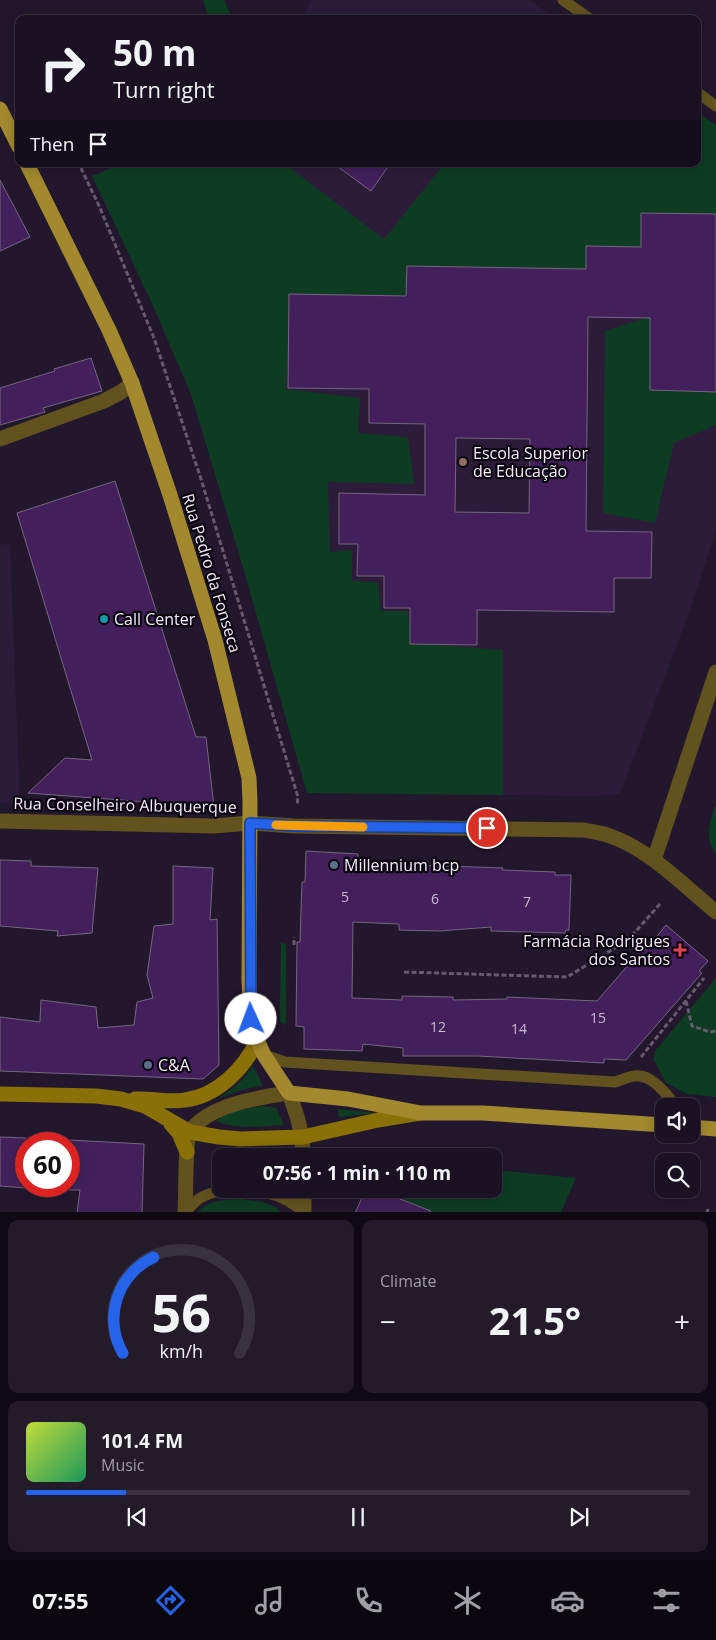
<!DOCTYPE html>
<html lang="en">
<head>
<meta charset="utf-8">
<style>
  :root { --surface:#1a1122; --page:#231a2a; --text:#f1f3f6; --muted:#9f9da5; --line:#383140; --accent:#2563eb }
  body { margin:0; font-family:"Open Sans",sans-serif; background:var(--page); color:var(--text); height:100vh; display:flex; flex-direction:column; font-size:19px; white-space:nowrap }
  * { box-sizing:border-box; margin:0 }
  p { font-size:16px; color:var(--muted) }
  .icon { flex:none; width:28px; height:28px; fill:none; stroke:currentColor; stroke-width:2; stroke-linecap:round; stroke-linejoin:round }
  .map { position:relative; height:1212px; overflow:hidden }
  .sheet { display:flex; flex-direction:column; gap:8px; padding:8px; background:#0e0913; flex:1 }
  .sheet>* { flex:none }
  .guide { position:absolute; left:15px; top:15px; width:686px; height:152px; border-radius:10px; box-shadow:0 2px 12px #0003,0 0 0 1px var(--line); background:#1a1122; color:var(--text); overflow:hidden }
  .controls { position:absolute; left:655px; top:1098px; display:grid; gap:10px }
  .controls a { display:grid; place-items:center; width:45px; height:45px; border-radius:10px; background:var(--surface); box-shadow:0 2px 12px #0003,0 0 0 1px var(--line); font-size:25px }
  .speed { position:absolute; left:15px; top:1132px; display:flex; gap:10px; font-size:25px; font-weight:700; text-align:center }
  .speed>* { display:grid; place-content:center; width:65px; height:65px; border-radius:50%; background:var(--surface); box-shadow:0 2px 12px #0003,0 0 0 1px var(--line); line-height:1 }
  .speed .limit { border:8px solid #d22; background:#fff; color:#111 }
  .pin { position:absolute; display:grid; place-items:center; width:42px; height:42px; color:#fff; margin:-21px; border:2px solid #fff; border-radius:50%; box-shadow:0 1px 5px #0007 }
  .me { position:absolute; width:55px; margin:-28px; rotate:358deg; stroke-linejoin:round; filter:drop-shadow(0 0 4px #0008) }
  .turn { display:flex; align-items:center; gap:18px; height:105px; padding:0 15px; font-size:22px }
  .turn .icon { width:65px; height:65px; stroke-width:2.5 }
  .turn b { display:block; font-size:35px; line-height:42px }
  .then { display:flex; align-items:center; height:48px; padding:0 15px; background:#0003; gap:10px; font-size:19px }
  .big { font-size:38px; font-weight:700; line-height:1.1 }
  .sheet .card { flex:1; display:flex; flex-direction:column; justify-content:center; gap:8px; min-width:0; padding:0 18px; border-radius:10px; background:var(--page) }
  .sheet .dial { align-items:center; gap:0 }
  .dial svg { height:130px; overflow:visible; fill:none; stroke:var(--line); stroke-width:7; stroke-linecap:round; text-anchor:middle }
  .dial text { fill:var(--text); stroke:none }
  .song { display:flex; align-items:center; gap:15px }
  .cover { width:60px; height:60px; border-radius:8px; background:linear-gradient(135deg,hsl(70 70% 55%),hsl(150 70% 35%)) }
  .played { height:5px; border-radius:2px; background:linear-gradient(90deg,var(--accent) 15%,var(--line) 15%) }
  .keys { display:flex; justify-content:space-around; direction:ltr }
  .heat { display:flex; justify-content:space-between; align-items:center; font-size:28px; direction:ltr }
  .sheet .tiles { flex:1; display:grid; gap:8px; grid-template-columns:1fr 1fr }
  .card:last-child { grid-column:span 2 }
  .trip { position:absolute; left:212px; top:1148px; width:290px; height:50px; border-radius:10px; background:var(--surface); box-shadow:0 2px 12px #0003,0 0 0 1px var(--line); font-weight:700; line-height:50px; text-align:center }
  .dock { display:flex; height:80px; justify-content:space-around; align-items:center; background:#0a070e; color:var(--muted) }
  .dock .icon { width:35px; height:35px }
  .dock .on { color:var(--accent) }
  .dock b { font-size:22px; color:var(--text) }
  .map>svg:first-child { display:block }
  .built { fill:#2d1c39 }
  .green { fill:#0e3c23 }
  .building { fill:#43205b; stroke:#756681; fill-rule:evenodd }
  .lines { fill:none; stroke-linecap:round; stroke-linejoin:round }
  .path { stroke:#655a6e; stroke-width:3; stroke-dasharray:5 2.5; stroke-linecap:butt }
  .service { stroke:#62531e; stroke-width:11 }
  .minor { stroke:#62531e; stroke-width:15 }
  .secondary { stroke:#897107; stroke-width:15 }
  .primary { stroke:#a2892e; stroke-width:15 }
  .route-casing { stroke:#184099; stroke-width:12 }
  .route { stroke:#2563eb; stroke-width:9 }
  .slow { stroke:#f59e0b; stroke-width:9 }
  .education-dot { fill:#8d6e63; stroke:#0a050e; stroke-width:2 }
  .culture-dot { fill:#0f9aa8; stroke:#0a050e; stroke-width:2 }
  .service-dot { fill:#5c6f8a; stroke:#0a050e; stroke-width:2 }
  .health-dot { fill:#e0444e; stroke:#0a050e; stroke-width:2 }
  .labels { text-anchor:middle; dominant-baseline:central; stroke-width:4.5; stroke-linejoin:round; paint-order:stroke }
  .number-label { font-size:14px; fill:#c8b9d4 }
  .poi-label { font-size:16px; fill:#f5ecfc; stroke:#0a050e; text-anchor:start }
  .street-label { font-size:16px; fill:#f5ecfc; stroke:#0a050e }
</style>
</head>
<body>
<div class="map">
<svg width="716" height="1213" viewBox="0 0 716 1213">
  <rect width="100%" height="100%" fill="#23172d"/>
  <path class="built" d="M312,0H529L557,19H299Z
    M698,113L716,125V530L689,613L620,794L594,796L307,793L243,567L191,394L150,299L92,176L123,164H698Z
    M0,544L10,545L20,804L0,803Z"/>
  <path class="green" d="M203,0H224L231,16L229,19H209Z
    M698,113L716,125V228L653,260L598,281L412,301L293,299L286,389L360,398L358,433L408,437L414,484L328,482L330,552L352,550V580L378,583L381,611H408L412,643L503,650V795L307,793L243,567L191,394L150,299L92,176L121,164H285L384,239L444,164H698Z
    M654,315L716,382V425L674,443L655,523L603,513L605,331Z
    M715,806H716V854C704,838 710,823 715,806Z
    M281,943H284L286,946V1022L284,1025L280,1022Z
    M716,978V1097L687,1094L666,1083L654,1060L655,1051Z
    M253,1066L263,1086C247,1088 232,1092 217,1100C230,1090 244,1081 253,1066Z
    M264,1106L276,1108L284,1125C263,1126 236,1130 216,1121C228,1110 248,1108 264,1106Z
    M338,1109L377,1113L339,1117Z
    M494,1170L576,1178L561,1212H426L375,1189H494Z
    M241,1199C256,1201 270,1201 281,1212H198C209,1199 224,1200 241,1199Z"/>
  <path class="building" d="M334,164H390L371,191Z
    M0,180L30,237L0,251Z
    M641,213L716,214V392L650,390V318L588,317L586,531L652,532L651,578H614V612L477,610V645L410,644V608H384V576H357L358,544H339V493L425,495V424L369,423V389L288,388L289,294L406,296L407,266L586,269V246L641,247ZM456,438L530,439L529,513L455,512Z
    M91,358L102,391L43,408L45,412L0,425V388L55,371L54,369Z
    M115,481L196,737H206L214,807L28,793L65,758L92,760L17,513Z
    M306,851L358,854V863L503,868L502,870L555,872V875H571L569,930H566L565,933L491,931V927L440,931L399,930V924L353,922L352,998L402,1000V996L453,997V1000L507,999V997L597,1001L643,948L646,950L666,925L708,961L699,971L702,973L626,1060L604,1059V1063L478,1056H403V1048L363,1044L362,1051L304,1049V1027L296,1026L297,942H300L302,882H305Z
    M0,860L31,861V866L98,868L92,933L57,936L58,931L0,926Z
    M173,866L213,868L210,920L217,919L219,1065L203,1079L0,1071V1017L40,1022L41,1000L96,1007L98,1028L134,1025L137,1002L153,998L147,975L154,926L173,924Z
    M0,1137L26,1138V1188L0,1186Z
    M69,1140L144,1144L142,1213H77L80,1190H69Z
    M366,1189L382,1192L431,1211L430,1213H355Z"/>
  <g class="lines">
    <path class="path" d="M81,168L100,208L154,338L201,479L298,797L297,805
      M294,945V937
      M404,972L567,977L628,940L660,904
      M686,1001L692,1026L710,1032L716,1031
      M641,1057L704,978
      M707,1213L708,1209"/>
    <path class="service" d="M563,0L590,19
      M698,93L716,106
      M264,1055L285,1062L615,1082C622,1080 629,1076 635,1076C652,1074 666,1094 676,1106
      M185,1212C189,1209 192,1204 196,1201C214,1186 257,1188 278,1196C287,1200 296,1205 304,1212"/>
    <path class="minor" d="M0,439L104,401L121,392L132,383
      M0,821L214,826L250,823L294,826L584,830C593,832 602,833 610,836C649,849 684,886 716,912
      M654,860L716,672
      M304,1189V1213
      M185,1213C186,1199 185,1140 190,1132C207,1105 261,1097 289,1093C297,1115 303,1132 303,1156"/>
    <path class="secondary" d="M0,1094L96,1096L121,1099L145,1106L190,1132L219,1137L240,1139L303,1137L378,1120L420,1113
      M135,1099C152,1098 169,1103 185,1100C217,1096 244,1069 257,1041
      M171,1124L179,1133L187,1152"/>
    <path class="primary" d="M0,109L19,147
      M27,164L109,330L132,383L170,495L215,640L249,778L250,802L249,980L251,1019L253,1031L264,1055L289,1093L348,1099L421,1113H483L664,1125
      M691,1127L716,1129"/>
  </g>
  <g class="lines">
    <g class="route-casing">
      <path id="route" d="M251,1019L250,823L294,826L487,828"/>
    </g>
    <use href="#route" class="route"/>
    <path class="slow" d="M276,825L363,827"/>
  </g>
  <circle class="education-dot" cx="463" cy="462" r="5"/>
  <circle class="culture-dot" cx="104" cy="619" r="5"/>
  <g class="service-dot">
    <circle cx="334" cy="865" r="5"/>
    <circle cx="148" cy="1065" r="5"/>
  </g>
  <path class="health-dot" d="M677.5 942.5h5v5h5v5h-5v5h-5v-5h-5v-5h5z"/>
  <g class="labels">
    <g class="number-label">
      <text x="345" y="896">5</text>
      <text x="435" y="898">6</text>
      <text x="527" y="901">7</text>
      <text x="598" y="1017">15</text>
      <text x="438" y="1026">12</text>
      <text x="519" y="1028">14</text>
    </g>
    <g class="poi-label">
      <text x="473" y="453">Escola Superior<tspan x="473" dy="18">de Educação</tspan></text>
      <text x="114" y="619">Call Center</text>
      <text x="344" y="865">Millennium bcp</text>
      <text x="670" y="941" text-anchor="end">Farmácia Rodrigues<tspan x="670" dy="18">dos Santos</tspan></text>
      <text x="158" y="1065">C&amp;A</text>
    </g>
    <g class="street-label">
      <text transform="translate(212 573) rotate(73)">Rua Pedro da Fonseca</text>
      <text transform="translate(125 805) rotate(1)">Rua Conselheiro Albuquerque</text>
    </g>
  </g>
</svg>
<div class="controls">
<a><svg class="icon" aria-label="sound" viewBox="0 0 24 24"><path d="M4 9h4l5-4v14l-5-4H4zM17 9q2 3 0 6"/></svg></a>
<a><svg class="icon" aria-label="search" viewBox="0 0 24 24"><circle cx="10" cy="10" r="6"/><path d="M15 15l6 6"/></svg></a>
</div>
<div class="speed"><div class="limit">60</div></div>
<div class="pin" style="left:487px;top:828px;background:#d93025"><svg class="icon" aria-label="arrive" viewBox="0 0 24 24"><path d="M6 21V4h12l-3 4 3 4H6"/></svg></div>
<svg class="me" style="left:251px;top:1019px" viewBox="-20 -20 40 40"><circle r="19" fill="#fff"/><path d="M0-13L10 11 0 6-10 11z" fill="#2563eb"/></svg>
<div class="trip">07:56 · 1 min · 110 m</div>
<div class="guide">
<div class="turn"><svg class="icon" aria-label="right" viewBox="0 0 24 24"><path d="M7 20v-9h11M14 6l5 5-5 5"/></svg><div><b>50 m</b>Turn right</div></div>
<div class="then">Then<svg class="icon" aria-label="arrive" viewBox="0 0 24 24"><path d="M6 21V4h12l-3 4 3 4H6"/></svg></div>
</div>
</div>
<section class="sheet">
<div class="tiles">
<div class="card dial"><svg viewBox="0 0 100 80">
<path d="M14 69A42 42 0 1 1 86 69"/>
<path d="M14 69A42 42 0 0 1 33 10" stroke="#2563eb"/>
<text x="50" y="56" font-size="32" font-weight="700">56</text>
<text x="50" y="72" font-size="11">km/h</text>
</svg></div>
<div class="card"><p>Climate</p>
<div class="heat"><a>−</a><b class="big">21.5°</b><a>+</a></div>
</div>
<div class="card">
<div class="song"><i class="cover"></i><div><b>101.4 FM</b><p>Music</p></div></div>
<div class="played"></div>
<div class="keys"><svg class="icon" aria-label="previous" viewBox="0 0 24 24"><path d="M18 5L8 12l10 7zM5 5v14"/></svg><svg class="icon" aria-label="pause" viewBox="0 0 24 24"><path d="M8 5v14M16 5v14"/></svg><svg class="icon" aria-label="next" viewBox="0 0 24 24"><path d="M6 5l10 7-10 7zM19 5v14"/></svg></div>
</div>
</div>
</section>
<nav class="dock">
<b>07:55</b>
<svg class="icon on" aria-label="directions" viewBox="0 0 24 24"><path d="M12 3l9 9-9 9-9-9zM9 14v-3h6M13 9l2 2-2 2"/></svg>
<svg class="icon" aria-label="music" viewBox="0 0 24 24"><path d="M9 18V5l10-2v13"/><circle cx="6" cy="18" r="3"/><circle cx="16" cy="16" r="3"/></svg>
<svg class="icon" aria-label="phone" viewBox="0 0 24 24"><path d="M5 4h4l2 5-3 2q2 4 5 5l2-3 5 2v4C11 20 4 13 5 4z"/></svg>
<svg class="icon" aria-label="climate" viewBox="0 0 24 24"><path d="M12 3v18M4 7l16 10M4 17L20 7"/></svg>
<svg class="icon" aria-label="car" viewBox="0 0 24 24"><path d="M5 17H2v-5l4-1 3-4h7l3 4 3 1v5h-3M9 17h6M6 11h13"/><circle cx="7" cy="17" r="2"/><circle cx="17" cy="17" r="2"/></svg>
<svg class="icon" aria-label="filters" viewBox="0 0 24 24"><path d="M4 7h16M4 17h16"/><circle cx="9" cy="7" r="2"/><circle cx="15" cy="17" r="2"/></svg>
</nav>
</body>
</html>
